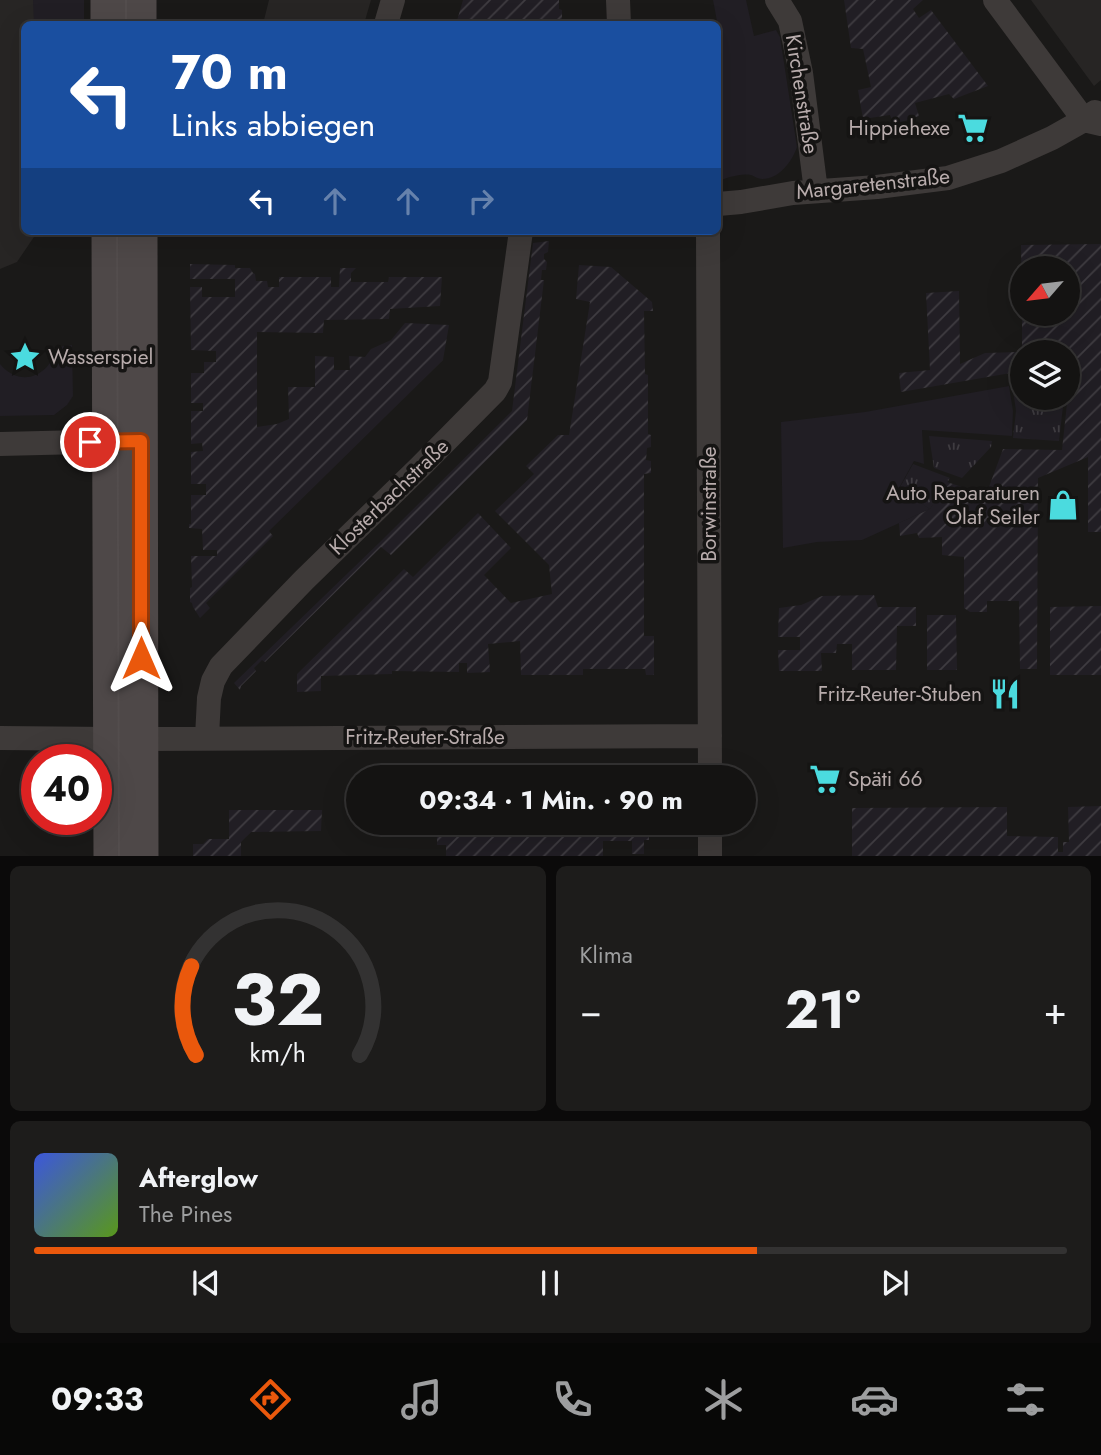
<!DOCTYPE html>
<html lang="de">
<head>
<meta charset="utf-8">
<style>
  :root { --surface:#141312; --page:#1d1c1b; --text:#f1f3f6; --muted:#9d9e9f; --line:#333232; --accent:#ea580c }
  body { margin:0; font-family:Jost,sans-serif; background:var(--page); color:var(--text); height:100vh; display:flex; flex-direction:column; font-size:26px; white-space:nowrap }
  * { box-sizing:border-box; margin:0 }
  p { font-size:23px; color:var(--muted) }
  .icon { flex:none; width:38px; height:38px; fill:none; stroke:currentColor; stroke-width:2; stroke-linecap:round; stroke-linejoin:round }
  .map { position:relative; height:856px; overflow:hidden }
  .panel { display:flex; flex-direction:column; gap:10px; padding:10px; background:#0b0a0a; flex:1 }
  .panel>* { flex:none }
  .top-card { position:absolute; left:21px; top:21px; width:700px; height:214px; border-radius:10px; box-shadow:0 7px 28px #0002,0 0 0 2px var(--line); background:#1a4fa0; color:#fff; overflow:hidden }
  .needle { width:46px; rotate:242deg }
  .fabs { position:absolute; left:1010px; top:256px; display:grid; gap:14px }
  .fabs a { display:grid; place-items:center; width:70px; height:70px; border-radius:50%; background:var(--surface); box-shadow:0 7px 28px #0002,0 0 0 2px var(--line); font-size:35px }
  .speed { position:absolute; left:21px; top:744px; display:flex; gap:14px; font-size:35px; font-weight:700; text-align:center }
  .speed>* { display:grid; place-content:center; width:91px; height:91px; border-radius:50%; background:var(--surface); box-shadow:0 7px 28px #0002,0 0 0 2px var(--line); line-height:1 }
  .speed .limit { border:10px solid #d22; background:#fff; color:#111 }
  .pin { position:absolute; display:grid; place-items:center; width:60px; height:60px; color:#fff; margin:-30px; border:4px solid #fff; border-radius:50%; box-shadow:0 2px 7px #0007 }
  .me { position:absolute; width:77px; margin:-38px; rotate:0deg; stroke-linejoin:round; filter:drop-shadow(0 0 5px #0008) }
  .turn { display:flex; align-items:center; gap:24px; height:147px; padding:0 35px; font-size:32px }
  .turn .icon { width:91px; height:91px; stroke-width:2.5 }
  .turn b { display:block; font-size:49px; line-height:60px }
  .lanes { display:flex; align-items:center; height:66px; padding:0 35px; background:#0003; justify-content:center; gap:35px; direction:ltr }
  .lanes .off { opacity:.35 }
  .big { font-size:52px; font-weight:700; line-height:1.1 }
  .panel .widget { flex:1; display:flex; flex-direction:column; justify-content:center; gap:10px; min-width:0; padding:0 24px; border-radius:10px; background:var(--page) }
  .panel .dial { align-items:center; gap:0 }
  .dial svg { height:182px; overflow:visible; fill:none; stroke:var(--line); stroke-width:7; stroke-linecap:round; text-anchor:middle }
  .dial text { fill:var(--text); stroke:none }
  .song { display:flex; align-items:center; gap:21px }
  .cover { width:84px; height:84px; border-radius:10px; background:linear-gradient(135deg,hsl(230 70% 55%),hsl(90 70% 35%)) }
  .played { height:7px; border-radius:4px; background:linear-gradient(90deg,var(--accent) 70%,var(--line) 70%) }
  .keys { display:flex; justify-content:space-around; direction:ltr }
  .heat { display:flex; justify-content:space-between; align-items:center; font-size:38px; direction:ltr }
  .panel .tiles { flex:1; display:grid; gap:10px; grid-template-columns:1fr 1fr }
  .widget:last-child { grid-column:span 2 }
  .trip { position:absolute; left:346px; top:765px; width:410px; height:70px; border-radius:35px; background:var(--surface); box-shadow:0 7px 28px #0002,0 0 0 2px var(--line); font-weight:700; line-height:70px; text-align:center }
  .dock { display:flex; height:112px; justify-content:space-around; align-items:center; background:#080807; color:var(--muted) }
  .dock .icon { width:49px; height:49px }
  .dock .on { color:var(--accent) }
  .dock b { font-size:32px; color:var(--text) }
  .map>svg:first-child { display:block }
  .built { fill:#272524 }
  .grass { fill:#211e24 }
  .park { fill:url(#park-tufts) }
  .garden { fill:url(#garden-furrows) }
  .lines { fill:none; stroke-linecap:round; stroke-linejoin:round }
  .street { stroke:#3e3a39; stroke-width:24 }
  .secondary { stroke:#4e4848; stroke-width:35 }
  .tram { stroke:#534d4d; stroke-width:2 }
  .route-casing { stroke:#983908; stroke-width:18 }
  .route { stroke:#ea580c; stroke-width:12 }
  .labels { text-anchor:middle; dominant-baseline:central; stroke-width:7; stroke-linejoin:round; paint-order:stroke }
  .street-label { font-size:21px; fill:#b8acac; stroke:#151413 }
  .poi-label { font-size:21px; fill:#b8acac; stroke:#151413; text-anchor:end }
</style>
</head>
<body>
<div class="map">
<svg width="1101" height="857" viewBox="0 0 1101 857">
  <defs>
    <pattern id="park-tufts" width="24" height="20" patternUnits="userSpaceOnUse" patternTransform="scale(1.75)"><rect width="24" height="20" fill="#211e24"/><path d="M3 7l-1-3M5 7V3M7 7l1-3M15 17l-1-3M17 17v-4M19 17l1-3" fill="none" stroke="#3f3c41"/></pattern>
    <pattern id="garden-furrows" width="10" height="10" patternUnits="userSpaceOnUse" patternTransform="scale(1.75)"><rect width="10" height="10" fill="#211e24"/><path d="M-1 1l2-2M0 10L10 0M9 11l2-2" fill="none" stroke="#3f3c41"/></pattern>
  </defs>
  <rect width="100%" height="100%" fill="#1a1918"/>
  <path class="built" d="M0,0H84V24H24V231H38L17,262L0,269Z
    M269,0H371L364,24H263Z
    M1031,0H1101V80L1094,86Z"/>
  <path class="grass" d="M33,0H84V24H34Z
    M713,0H746L754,36L776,30L780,37L797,147C792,161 780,179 762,179C758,179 754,176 751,175C740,173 727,178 718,181V32H719Z
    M72,345L73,396L67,405L54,415L0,416V364C21,389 50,376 57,347Z
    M1009,386L1013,411L1012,436L922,430L924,464L914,461L899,488L930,509L862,540L817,542L783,548L781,422L865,412Z"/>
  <path class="park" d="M1022,379V397H1064L1059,441L1013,438L1016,411L1012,382Z
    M929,436L992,441L991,447L962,478L934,468Z
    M913,464L950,478L930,509L899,489Z"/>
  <path class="garden" d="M463,0H559V9L562,10V21H559V24H456Z
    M844,0H923L913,9L919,18L931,10L988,86L954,99L949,94L915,103L919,116L894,125L890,115L863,119L858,90L871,87L863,49L851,48Z
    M549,241L548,252L544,254V259L547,262L546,270H542L541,280H544L527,420L391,555L381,547L265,662L262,660L254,668L256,671L241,686L240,690L234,683L379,543L512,411L533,243Z
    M1101,244V532H1088V457L1038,478L1037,669H1020L1019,601H987V612H970L964,608V557L942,555V537L919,538L917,533L900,536L899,523L930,509L947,482L986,495L1003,449L1062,450L1068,394V352H1022V371L901,392L899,373L930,370L926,293L959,291L960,364L985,353L1022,352V313H1068V268H1022V309L1021,245Z
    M190,264L235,265V268H250L253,273L255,274L256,281H267L268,287H279V277H331V287H339L340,268H356L351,273V282H388L389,277H442L440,306L390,309L389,319L324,320L323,333L257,332V427L277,424L289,419L288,387H315V356L334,357V370H350L349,356L365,357L371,349L391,340L405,323L449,325L443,360L269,531L273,536L206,603L210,608L200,618L193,607L192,603L190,602V588L192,587L191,556H217V550H203L202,529L189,528V524H191V495H206V484H191V452L203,451L202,443L191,444V411H203V403H191V373H204V362H216V351L191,350L190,287H202V297H235V279H190Z
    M579,265L611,267L652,302L653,311H644L645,374L648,375V434L651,435V447L647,448L646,460L651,461V473L644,474V636H654V675H646L645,669H583V675H521L520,641L488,644L490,672L467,673V663H459V672L392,671V674L321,676V691L297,692V674L404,569L413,577L478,513L511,548L484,575L511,603L552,594L549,565L495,511L534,474L526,466L558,435H569L590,302L576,299Z
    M874,595L878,607H916V626H897L896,670H852V644H837L836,653H821L822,671H779L778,650H800V637H778L779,608L801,605L822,596Z
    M1101,606V675H1050V607Z
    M927,615H956L957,670H927Z
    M1101,806V856H852V808L1007,807V836L1058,837V852H1063V842H1069L1068,807Z
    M229,810H322L321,831L251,832L241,842V856H193V844H203L208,839H229Z
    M437,823H649V840H644V854H632V841H603V856H446V845H437Z"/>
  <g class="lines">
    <path class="street" d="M618,0L619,24
      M777,0L790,21L801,73L816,191
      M995,0L1084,120L1095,112
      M386,24L393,0
      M718,204L741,202L793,193L877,187L948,178L1001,161L1052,138L1084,120L1101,124
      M708,231L710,777
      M0,444L125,441
      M207,737L209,698L213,681L221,666L304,580L420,467L495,391L500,382L521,231
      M0,738L111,739
      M141,739L710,736
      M710,822V857"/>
    <path class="secondary" d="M139,0V24
      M108,24V0
      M109,231L111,857
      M140,231L141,857"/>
    <path class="tram" d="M126,0V24
      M117,231L119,857"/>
  </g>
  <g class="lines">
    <g class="route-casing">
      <path id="route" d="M90,442L141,441V658"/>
    </g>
    <use href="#route" class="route"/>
  </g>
  <defs>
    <g id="supermarket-bare" transform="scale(2.415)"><path d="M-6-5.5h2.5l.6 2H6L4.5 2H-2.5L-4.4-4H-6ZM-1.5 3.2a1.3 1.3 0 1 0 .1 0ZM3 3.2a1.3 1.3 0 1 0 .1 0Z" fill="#4bdbdf" stroke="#151413" stroke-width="2.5" paint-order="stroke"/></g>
    <g id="sight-bare" transform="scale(2.415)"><path d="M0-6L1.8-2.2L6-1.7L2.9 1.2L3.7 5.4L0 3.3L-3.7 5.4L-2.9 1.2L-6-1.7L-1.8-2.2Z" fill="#4bdbdf" stroke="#151413" stroke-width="2.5" paint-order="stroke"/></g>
    <g id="shop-bare" transform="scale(2.415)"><path d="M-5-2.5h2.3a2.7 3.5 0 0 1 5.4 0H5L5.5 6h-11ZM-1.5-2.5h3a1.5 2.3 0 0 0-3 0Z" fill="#4bdbdf" stroke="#151413" stroke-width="2.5" paint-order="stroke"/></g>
    <g id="restaurant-bare" transform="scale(2.415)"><path d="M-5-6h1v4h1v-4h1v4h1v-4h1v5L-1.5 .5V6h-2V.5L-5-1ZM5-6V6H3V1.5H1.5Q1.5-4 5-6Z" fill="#4bdbdf" stroke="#151413" stroke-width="2.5" paint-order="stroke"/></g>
  </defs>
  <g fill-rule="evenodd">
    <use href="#supermarket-bare" x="973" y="128"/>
    <use href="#sight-bare" x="25" y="357"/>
    <use href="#shop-bare" x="1063" y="505"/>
    <use href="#restaurant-bare" x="1005" y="694"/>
    <use href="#supermarket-bare" x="825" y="779"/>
  </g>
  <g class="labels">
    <g class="street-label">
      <text transform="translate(802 94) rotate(81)">Kirchenstraße</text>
      <text transform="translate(873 184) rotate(-6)">Margaretenstraße</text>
      <text transform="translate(389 497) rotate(-44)">Klosterbachstraße</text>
      <text transform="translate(709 504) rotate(-90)">Borwinstraße</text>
      <text x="425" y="737">Fritz-Reuter-Straße</text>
    </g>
    <g class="poi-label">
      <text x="950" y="128">Hippiehexe</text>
      <text x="48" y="357" text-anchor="start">Wasserspiel</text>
      <text x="1040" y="493">Auto Reparaturen<tspan x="1040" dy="24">Olaf Seiler</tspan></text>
      <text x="982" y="694">Fritz-Reuter-Stuben</text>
      <text x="848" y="779" text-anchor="start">Späti 66</text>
    </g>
  </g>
</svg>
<div class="fabs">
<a><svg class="needle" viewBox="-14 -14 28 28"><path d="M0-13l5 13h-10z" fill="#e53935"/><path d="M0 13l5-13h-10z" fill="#9d9e9f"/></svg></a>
<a><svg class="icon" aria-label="layers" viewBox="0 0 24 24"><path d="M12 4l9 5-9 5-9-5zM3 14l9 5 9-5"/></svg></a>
</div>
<div class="speed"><div class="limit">40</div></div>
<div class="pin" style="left:90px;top:442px;background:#d93025"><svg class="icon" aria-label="arrive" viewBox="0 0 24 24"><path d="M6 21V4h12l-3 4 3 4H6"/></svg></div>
<svg class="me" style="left:141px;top:658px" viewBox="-20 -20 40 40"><path d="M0-17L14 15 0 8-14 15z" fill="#ea580c" stroke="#fff" stroke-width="4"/></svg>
<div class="trip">09:34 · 1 Min. · 90 m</div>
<div class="top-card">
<div class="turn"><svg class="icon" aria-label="left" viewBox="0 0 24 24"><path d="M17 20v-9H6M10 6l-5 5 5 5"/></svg><div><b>70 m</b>Links abbiegen</div></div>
<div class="lanes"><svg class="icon" aria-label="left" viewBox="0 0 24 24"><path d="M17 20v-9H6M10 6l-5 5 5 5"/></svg><svg class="icon off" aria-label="ahead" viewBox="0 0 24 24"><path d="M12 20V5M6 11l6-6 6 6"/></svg><svg class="icon off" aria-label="ahead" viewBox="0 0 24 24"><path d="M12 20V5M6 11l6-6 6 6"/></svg><svg class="icon off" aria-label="right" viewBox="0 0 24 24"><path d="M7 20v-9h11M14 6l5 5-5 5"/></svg></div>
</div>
</div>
<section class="panel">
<div class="tiles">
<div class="widget dial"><svg viewBox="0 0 100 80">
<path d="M14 69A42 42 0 1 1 86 69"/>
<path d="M14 69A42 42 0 0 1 12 30" stroke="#ea580c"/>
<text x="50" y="56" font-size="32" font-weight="700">32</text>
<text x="50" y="72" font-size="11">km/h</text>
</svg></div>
<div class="widget"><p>Klima</p>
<div class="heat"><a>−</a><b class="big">21°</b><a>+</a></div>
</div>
<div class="widget">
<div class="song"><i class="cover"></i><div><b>Afterglow</b><p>The Pines</p></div></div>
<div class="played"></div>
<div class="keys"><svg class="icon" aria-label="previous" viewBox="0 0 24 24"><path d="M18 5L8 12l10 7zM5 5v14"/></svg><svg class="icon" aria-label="pause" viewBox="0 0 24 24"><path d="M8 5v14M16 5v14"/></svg><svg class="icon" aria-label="next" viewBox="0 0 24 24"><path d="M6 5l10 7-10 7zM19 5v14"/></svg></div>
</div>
</div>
</section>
<nav class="dock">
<b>09:33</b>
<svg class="icon on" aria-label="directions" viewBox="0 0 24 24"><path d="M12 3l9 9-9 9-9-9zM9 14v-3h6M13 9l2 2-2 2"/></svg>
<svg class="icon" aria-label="music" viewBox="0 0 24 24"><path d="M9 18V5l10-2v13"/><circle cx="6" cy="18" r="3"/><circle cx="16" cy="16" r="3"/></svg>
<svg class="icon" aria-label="phone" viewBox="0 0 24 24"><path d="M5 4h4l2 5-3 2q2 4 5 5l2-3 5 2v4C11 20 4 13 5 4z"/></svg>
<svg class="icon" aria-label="climate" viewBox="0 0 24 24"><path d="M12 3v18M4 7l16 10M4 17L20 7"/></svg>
<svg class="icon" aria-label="car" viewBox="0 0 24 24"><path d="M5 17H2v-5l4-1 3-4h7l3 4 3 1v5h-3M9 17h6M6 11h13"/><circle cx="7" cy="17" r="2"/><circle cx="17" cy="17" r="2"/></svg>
<svg class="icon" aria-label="filters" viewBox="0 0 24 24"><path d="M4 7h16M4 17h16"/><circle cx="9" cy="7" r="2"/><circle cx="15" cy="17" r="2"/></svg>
</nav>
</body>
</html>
